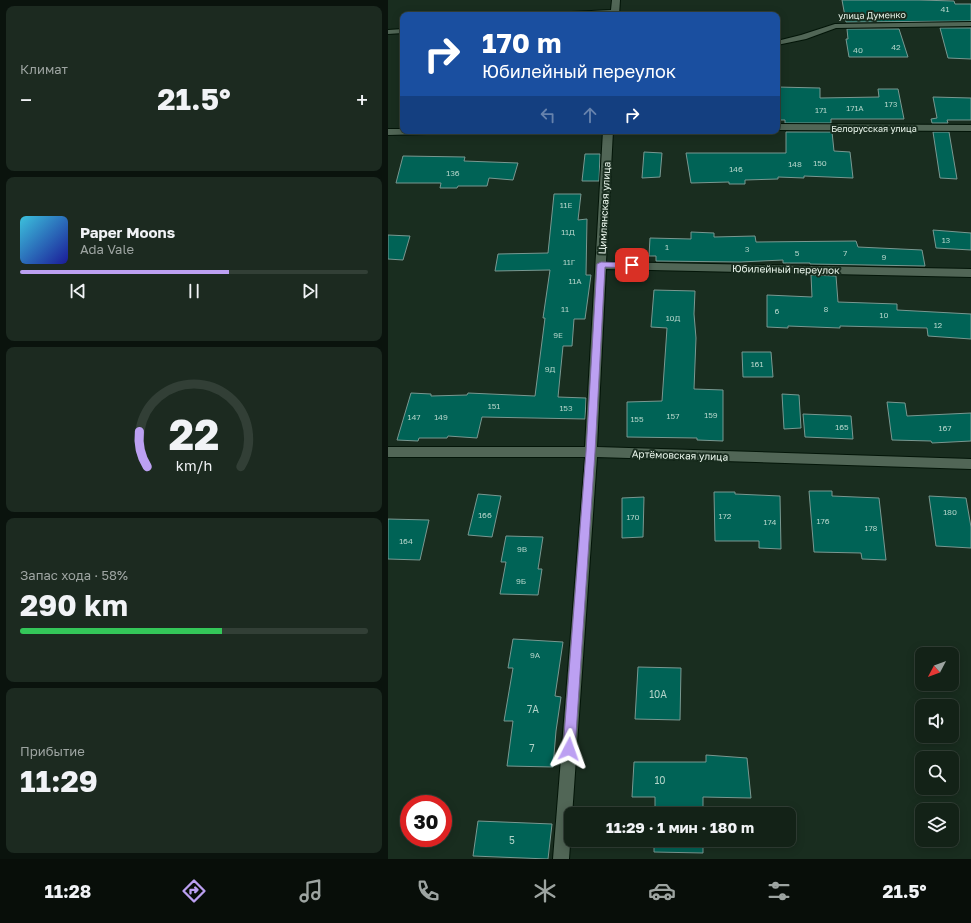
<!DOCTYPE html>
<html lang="ru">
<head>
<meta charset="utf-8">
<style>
  :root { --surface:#132217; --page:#1c2a20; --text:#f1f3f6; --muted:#9da4a1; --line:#323f36; --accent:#bca0f2 }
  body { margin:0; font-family:"Golos Text",sans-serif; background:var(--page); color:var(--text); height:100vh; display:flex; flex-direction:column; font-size:15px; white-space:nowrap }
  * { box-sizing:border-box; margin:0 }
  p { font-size:13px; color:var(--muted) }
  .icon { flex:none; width:22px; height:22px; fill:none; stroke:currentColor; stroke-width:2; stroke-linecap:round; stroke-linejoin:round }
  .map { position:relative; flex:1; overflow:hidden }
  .sheet { display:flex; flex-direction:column; gap:6px; padding:6px; background:#0a130d; width:388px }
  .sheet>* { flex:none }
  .hud { position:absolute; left:12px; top:12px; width:380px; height:122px; border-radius:8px; box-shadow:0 2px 10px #0003,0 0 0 1px var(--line); background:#1a4fa0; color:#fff; overflow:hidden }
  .needle { width:26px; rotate:229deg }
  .buttons { position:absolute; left:527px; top:647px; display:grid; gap:8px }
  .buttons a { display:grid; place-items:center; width:44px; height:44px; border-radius:8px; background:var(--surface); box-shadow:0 2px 10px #0003,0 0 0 1px var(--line); font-size:20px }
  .speed { position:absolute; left:12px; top:795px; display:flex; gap:8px; font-size:20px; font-weight:700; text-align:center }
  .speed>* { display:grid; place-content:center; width:52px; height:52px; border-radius:50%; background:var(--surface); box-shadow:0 2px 10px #0003,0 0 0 1px var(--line); line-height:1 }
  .speed .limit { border:6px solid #d22; background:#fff; color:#111 }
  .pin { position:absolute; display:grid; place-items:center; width:34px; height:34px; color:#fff; margin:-17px; border-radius:8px; box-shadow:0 2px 6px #0006 }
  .me { position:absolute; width:44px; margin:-22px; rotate:4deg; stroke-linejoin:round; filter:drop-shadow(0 0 3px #0008) }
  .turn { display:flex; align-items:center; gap:14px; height:84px; padding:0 16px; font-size:18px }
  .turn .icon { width:52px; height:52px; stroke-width:2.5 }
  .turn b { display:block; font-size:28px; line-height:34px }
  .lanes { display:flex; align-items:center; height:38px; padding:0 16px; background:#0003; justify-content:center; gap:20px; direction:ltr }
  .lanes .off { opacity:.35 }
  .big { font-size:30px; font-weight:700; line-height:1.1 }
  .sheet .card { flex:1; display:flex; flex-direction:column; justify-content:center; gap:6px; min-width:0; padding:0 14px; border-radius:8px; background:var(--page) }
  .sheet .dial { align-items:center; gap:0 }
  .dial svg { height:104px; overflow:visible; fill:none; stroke:var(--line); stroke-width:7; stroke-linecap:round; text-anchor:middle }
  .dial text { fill:var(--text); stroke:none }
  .song { display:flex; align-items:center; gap:12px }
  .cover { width:48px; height:48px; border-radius:6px; background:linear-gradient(135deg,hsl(190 70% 55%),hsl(240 70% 35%)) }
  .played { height:4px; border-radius:2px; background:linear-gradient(90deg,var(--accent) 60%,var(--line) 60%) }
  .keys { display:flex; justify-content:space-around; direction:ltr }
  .heat { display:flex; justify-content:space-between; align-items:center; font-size:22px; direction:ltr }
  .charge { height:6px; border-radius:3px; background:linear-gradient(90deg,#34c759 58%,var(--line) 0) }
  .trip { position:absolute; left:176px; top:807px; width:232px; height:40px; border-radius:8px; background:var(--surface); box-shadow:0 2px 10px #0003,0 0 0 1px var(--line); font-weight:700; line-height:40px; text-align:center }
  .menu { display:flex; height:64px; justify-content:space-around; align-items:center; background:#080e09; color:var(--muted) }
  .menu .icon { width:28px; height:28px }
  .menu .on { color:var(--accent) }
  .menu b { font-size:18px; color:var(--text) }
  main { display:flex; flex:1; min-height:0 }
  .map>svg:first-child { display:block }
  .building { fill:#006356; stroke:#799891 }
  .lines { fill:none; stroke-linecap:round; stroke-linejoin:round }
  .minor-casing { stroke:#031508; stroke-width:2 }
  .minor { fill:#516656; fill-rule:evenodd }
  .route { fill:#bca0f2; stroke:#7a689d }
  .labels { text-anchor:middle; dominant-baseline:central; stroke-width:4; stroke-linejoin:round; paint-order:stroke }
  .number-label { font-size:8px; fill:#b1d3c8 }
  .far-street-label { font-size:9px; fill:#ecf8ee; stroke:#192d1f }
  .street-label { font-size:10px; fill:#ecf8ee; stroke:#192d1f }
  .near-number-label { font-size:10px; fill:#b1d3c8 }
</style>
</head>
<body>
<main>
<section class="sheet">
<div class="card"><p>Климат</p>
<div class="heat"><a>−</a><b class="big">21.5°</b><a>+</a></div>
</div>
<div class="card">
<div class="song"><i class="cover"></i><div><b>Paper Moons</b><p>Ada Vale</p></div></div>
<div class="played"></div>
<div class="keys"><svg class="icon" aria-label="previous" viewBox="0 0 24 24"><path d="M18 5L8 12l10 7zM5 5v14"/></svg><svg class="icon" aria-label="pause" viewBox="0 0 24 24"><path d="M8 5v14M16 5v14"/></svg><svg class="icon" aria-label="next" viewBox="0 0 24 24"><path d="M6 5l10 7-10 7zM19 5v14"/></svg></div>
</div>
<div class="card dial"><svg viewBox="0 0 100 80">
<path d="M14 69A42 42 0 1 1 86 69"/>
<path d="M14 69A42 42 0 0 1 8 42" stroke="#bca0f2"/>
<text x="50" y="56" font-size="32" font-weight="700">22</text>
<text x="50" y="72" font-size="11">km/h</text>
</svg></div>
<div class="card"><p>Запас хода · 58%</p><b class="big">290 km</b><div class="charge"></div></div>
<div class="card"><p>Прибытие</p><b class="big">11:29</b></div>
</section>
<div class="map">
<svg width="583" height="859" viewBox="0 0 583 859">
  <rect width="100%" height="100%" fill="#192d1f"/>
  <path class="building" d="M454,0H531L566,1L567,4H583V21L458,22Z
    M552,28H583V59L560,58Z
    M459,29H511L520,57H461L458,39H460Z
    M389,87L432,88V98L491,97L490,89H510L516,119H443V123H397V120H389Z
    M545,97L583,98V120H559L560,123H544L543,119L549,118Z
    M398,132H444L446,151L462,152L465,178L416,176V178L390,177V179L357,180V184H341V182L303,183L298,153H398Z
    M545,132H561L569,179L552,178Z
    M256,152L274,153L272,177L254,178Z
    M197,154H212L211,181H194Z
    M15,156L77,157L76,161L130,163L125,180L101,178L99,186H70L69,188H52L53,183H8Z
    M166,194H193L190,220L199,219L198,275H203L197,319H186L184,346H175L170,397L198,398L197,419L94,417L89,438L60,436L59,438H31L30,441L9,440L23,393L43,394V396L79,395L80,393L147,396L157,318H155L162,270L107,271L110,254L160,253Z
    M545,230L583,233V250L548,248Z
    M303,232L326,233V237L367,236L368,242L468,241L470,247L534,250L537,266L422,264V263H395V260L352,262L268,261V256H261L262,238L303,239Z
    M0,235L22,236L15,260L0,259Z
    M423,275L448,276L450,302L509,304V310L583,314V339L540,336L539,328L452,326V328L400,326V328L379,327V295L424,297Z
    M266,290L307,291L306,314L308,338L306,389L335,390V441L309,440V438L239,437V402L274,401L279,328L263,327Z
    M354,352H383L385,377H355Z
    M394,394L411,395L413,428L396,429Z
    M499,402L517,403L519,416L583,413V441L544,443L543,441L504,440Z
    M415,414L463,416L465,439L417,437Z
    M421,491H444V496L491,498L498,560L474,559L473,553L426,552Z
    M326,492H347V494L392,496L393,549L371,548V541H327Z
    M90,494L113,496L104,537L80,535Z
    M541,496L578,498L583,527V548L548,546Z
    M256,497L255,537L234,538V498Z
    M0,519L41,520L32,560L0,559Z
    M118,536L155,537L150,569H154L150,595L112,594L118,562H113Z
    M125,639L175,642L167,696L173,697L168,731L165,767L119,766L125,721H116L125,668H120Z
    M250,667L293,668L292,720L247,719Z
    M318,755L359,758L363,798L315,797V814H267V797H244L246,762H318Z
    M90,821L164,824L160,859L85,856Z
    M266,840H315V853L266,852Z"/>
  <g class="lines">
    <g class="minor-casing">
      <path id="minor" d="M224,0H232L231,15H160L164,13L223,10Z
        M583,22V26L448,28L418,39L389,45V41L413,35L447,24Z
        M15,29V33L0,34V30Z
        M389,124L583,125V131L389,130Z
        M0,129H15V131H43L38,134L0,135Z
        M215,131H225L218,262L583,269V277L218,269L209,447L583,459V469L209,457L181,859H165L197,457H0V447H197Z"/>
    </g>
    <use href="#minor" class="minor"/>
  </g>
  <path class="route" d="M213,262L244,263L248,265L244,268L217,267L207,452L187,749L185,753L181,755L177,753L175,749L198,452L209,264Z"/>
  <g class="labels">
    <g class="number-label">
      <text x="557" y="9">41</text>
      <text x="508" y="47">42</text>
      <text x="470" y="50">40</text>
      <text x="503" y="104">173</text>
      <text x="467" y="108">171А</text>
      <text x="433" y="110">171</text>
      <text x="432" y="163">150</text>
      <text x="407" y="164">148</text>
      <text x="348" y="169">146</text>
      <text x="65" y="173">136</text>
      <text x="178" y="205">11Е</text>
      <text x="180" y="232">11Д</text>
      <text x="558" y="240">13</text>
      <text x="279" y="247">1</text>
      <text x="359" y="249">3</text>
      <text x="409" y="253">5</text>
      <text x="457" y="253">7</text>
      <text x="496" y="257">9</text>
      <text x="181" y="262">11Г</text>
      <text x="187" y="281">11А</text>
      <text x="177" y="309">11</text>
      <text x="438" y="309">8</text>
      <text x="389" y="311">6</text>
      <text x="496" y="315">10</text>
      <text x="285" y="318">10Д</text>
      <text x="550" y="325">12</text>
      <text x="170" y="335">9Е</text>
      <text x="369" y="364">161</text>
      <text x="162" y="369">9Д</text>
      <text x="106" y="406">151</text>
      <text x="178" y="408">153</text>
      <text x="323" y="415">159</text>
      <text x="285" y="416">157</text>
      <text x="26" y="417">147</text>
      <text x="53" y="417">149</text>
      <text x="249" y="419">155</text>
      <text x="454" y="427">165</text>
      <text x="557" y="428">167</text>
      <text x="562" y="512">180</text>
      <text x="97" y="515">166</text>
      <text x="337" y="516">172</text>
      <text x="245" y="517">170</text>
      <text x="435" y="521">176</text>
      <text x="382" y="522">174</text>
      <text x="483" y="528">178</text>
      <text x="18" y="541">164</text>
      <text x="134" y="549">9В</text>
      <text x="133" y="581">9Б</text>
      <text x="147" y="655">9А</text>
    </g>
    <g class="far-street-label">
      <text transform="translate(484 15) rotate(-1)">улица Думенко</text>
      <text x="486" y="128">Белорусская улица</text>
    </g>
    <g class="street-label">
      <text transform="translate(216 208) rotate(-87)">Цимлянская улица</text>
      <text transform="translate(398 269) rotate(1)">Юбилейный переулок</text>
      <text transform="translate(292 455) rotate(2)">Артёмовская улица</text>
    </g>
    <g class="near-number-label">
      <text x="270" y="694">10А</text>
      <text x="145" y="709">7А</text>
      <text x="144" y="748">7</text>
      <text x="272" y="780">10</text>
      <text x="124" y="840">5</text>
    </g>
  </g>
</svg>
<div class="buttons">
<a><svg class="needle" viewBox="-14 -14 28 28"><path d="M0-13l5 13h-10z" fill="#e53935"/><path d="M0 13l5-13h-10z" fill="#9da4a1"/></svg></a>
<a><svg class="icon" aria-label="sound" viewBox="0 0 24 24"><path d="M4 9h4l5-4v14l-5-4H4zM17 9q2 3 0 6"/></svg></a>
<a><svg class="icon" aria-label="search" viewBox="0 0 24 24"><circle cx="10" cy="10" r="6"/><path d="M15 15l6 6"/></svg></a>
<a><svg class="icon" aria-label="layers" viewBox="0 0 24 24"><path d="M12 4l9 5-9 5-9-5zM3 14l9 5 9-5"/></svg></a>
</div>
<div class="speed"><div class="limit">30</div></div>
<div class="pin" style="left:244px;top:265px;background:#d93025"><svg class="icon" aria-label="arrive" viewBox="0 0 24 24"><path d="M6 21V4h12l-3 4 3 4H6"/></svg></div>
<svg class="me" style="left:181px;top:749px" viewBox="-20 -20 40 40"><path d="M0-17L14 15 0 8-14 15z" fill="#bca0f2" stroke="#fff" stroke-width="4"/></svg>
<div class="trip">11:29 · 1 мин · 180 m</div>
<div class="hud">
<div class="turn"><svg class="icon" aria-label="right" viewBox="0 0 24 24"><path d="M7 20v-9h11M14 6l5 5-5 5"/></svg><div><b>170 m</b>Юбилейный переулок</div></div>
<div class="lanes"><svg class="icon off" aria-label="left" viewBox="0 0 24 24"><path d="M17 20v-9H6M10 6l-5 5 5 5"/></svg><svg class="icon off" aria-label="ahead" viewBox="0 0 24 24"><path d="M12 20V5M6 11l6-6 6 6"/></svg><svg class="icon" aria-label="right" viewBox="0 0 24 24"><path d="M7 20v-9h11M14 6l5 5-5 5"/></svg></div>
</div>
</div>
</main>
<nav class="menu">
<b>11:28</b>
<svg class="icon on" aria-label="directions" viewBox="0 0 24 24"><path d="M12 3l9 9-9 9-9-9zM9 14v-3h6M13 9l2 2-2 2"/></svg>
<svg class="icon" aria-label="music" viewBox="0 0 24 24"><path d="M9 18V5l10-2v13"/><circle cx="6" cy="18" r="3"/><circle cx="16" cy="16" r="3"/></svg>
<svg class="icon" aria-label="phone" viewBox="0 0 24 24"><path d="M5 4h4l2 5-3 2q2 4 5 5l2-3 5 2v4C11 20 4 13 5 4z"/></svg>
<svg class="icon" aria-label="climate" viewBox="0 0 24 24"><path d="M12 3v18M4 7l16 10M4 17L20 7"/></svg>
<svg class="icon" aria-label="car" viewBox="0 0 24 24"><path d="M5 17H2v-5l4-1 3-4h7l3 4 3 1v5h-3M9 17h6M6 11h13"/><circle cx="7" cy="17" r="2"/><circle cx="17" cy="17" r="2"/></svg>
<svg class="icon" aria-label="filters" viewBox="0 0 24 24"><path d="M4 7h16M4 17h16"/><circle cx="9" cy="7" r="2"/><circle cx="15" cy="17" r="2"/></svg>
<b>21.5°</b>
</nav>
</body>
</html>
